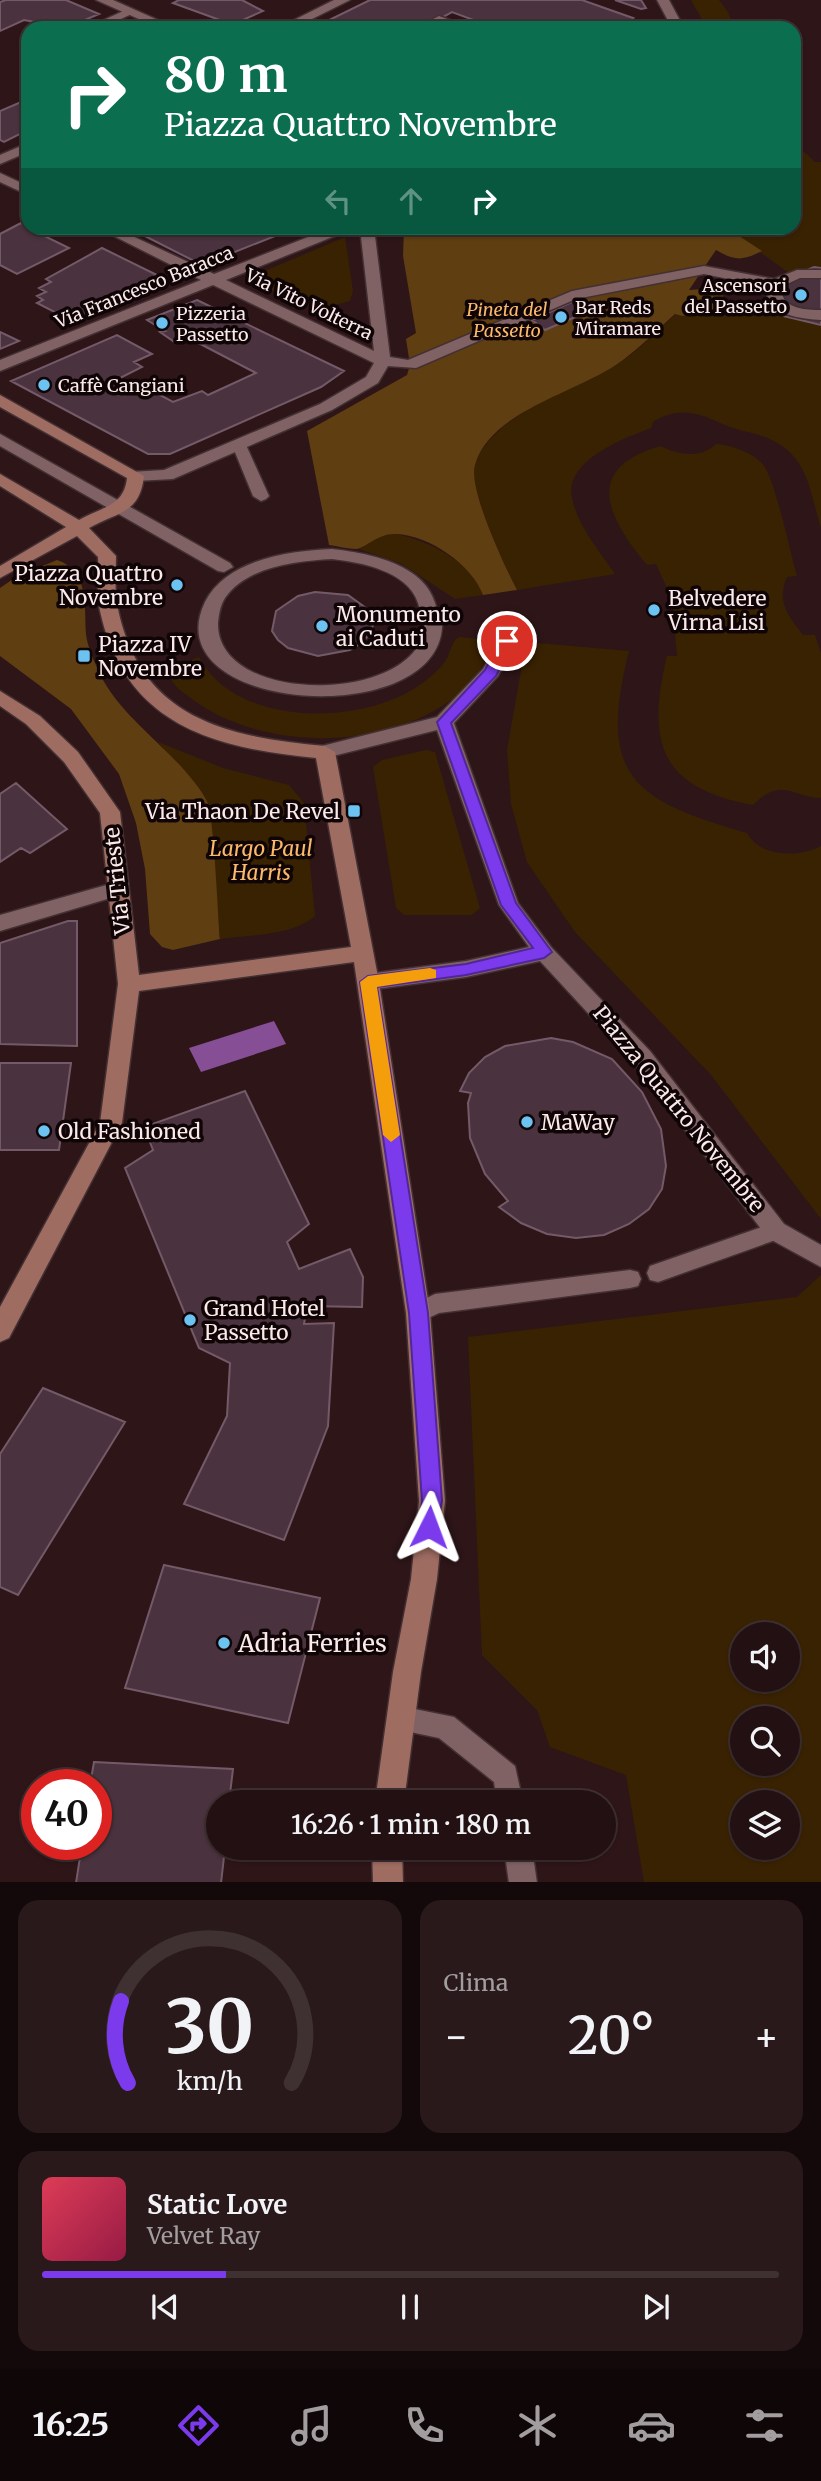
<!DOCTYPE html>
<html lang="it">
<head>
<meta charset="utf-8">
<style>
  :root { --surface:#221012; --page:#2a191b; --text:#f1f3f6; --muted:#a29d9f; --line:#3f3032; --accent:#7c3aed }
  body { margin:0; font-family:Merriweather,serif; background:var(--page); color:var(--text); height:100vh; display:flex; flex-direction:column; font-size:26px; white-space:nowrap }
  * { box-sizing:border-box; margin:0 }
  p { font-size:23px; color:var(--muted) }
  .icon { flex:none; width:38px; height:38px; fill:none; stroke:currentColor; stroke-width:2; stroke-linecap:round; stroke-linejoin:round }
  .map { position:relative; height:1882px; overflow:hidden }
  .panel { display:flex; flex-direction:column; gap:18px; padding:18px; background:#13090a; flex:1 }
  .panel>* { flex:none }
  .banner { position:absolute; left:21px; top:21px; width:780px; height:214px; border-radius:21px; box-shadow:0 2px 5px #0004,0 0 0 2px var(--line); background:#0b6e4f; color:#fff; overflow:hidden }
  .tools { position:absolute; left:730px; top:1622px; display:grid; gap:14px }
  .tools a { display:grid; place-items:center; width:70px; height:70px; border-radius:50%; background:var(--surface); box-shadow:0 2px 5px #0004,0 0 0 2px var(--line); font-size:35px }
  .speed { position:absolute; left:21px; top:1769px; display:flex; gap:14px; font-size:35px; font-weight:700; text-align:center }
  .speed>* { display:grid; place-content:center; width:91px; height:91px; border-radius:50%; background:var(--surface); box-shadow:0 2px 5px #0004,0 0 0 2px var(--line); line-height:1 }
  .speed .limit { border:10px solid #d22; background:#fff; color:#111 }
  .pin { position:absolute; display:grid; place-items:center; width:60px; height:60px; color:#fff; margin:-30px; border:4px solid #fff; border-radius:50%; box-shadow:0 2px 7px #0007 }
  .me { position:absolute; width:77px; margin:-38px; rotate:3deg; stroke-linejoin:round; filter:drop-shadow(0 0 5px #0008) }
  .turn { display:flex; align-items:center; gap:24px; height:147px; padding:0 28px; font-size:32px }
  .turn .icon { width:91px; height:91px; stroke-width:2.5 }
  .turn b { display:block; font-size:49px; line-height:60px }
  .lanes { display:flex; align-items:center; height:66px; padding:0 28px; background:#0003; justify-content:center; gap:35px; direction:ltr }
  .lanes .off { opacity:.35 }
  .big { font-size:52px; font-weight:600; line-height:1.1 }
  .panel .tile { flex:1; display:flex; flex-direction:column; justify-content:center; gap:10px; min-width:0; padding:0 24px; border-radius:21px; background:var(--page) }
  .panel .dial { align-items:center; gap:0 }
  .dial svg { height:182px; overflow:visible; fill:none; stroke:var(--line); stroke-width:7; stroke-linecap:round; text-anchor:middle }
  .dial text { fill:var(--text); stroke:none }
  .song { display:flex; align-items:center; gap:21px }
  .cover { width:84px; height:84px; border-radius:10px; background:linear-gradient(135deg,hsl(350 70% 55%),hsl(340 70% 35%)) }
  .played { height:7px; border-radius:4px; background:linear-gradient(90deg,var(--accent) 25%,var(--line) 25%) }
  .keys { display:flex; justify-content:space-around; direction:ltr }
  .heat { display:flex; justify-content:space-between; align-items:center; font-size:38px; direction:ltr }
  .panel .tiles { flex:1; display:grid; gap:18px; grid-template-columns:1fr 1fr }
  .tile:last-child { grid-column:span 2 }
  .trip { position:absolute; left:206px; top:1790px; width:410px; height:70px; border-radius:35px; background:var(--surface); box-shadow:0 2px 5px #0004,0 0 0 2px var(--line); font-weight:600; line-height:70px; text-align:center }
  .dock { display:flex; height:112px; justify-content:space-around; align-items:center; background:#0e0607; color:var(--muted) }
  .dock .icon { width:49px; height:49px }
  .dock .on { color:var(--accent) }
  .dock b { font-size:32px; color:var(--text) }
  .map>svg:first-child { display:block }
  .green { fill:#392202; fill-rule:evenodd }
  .forest { fill:#5f3e12 }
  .water { fill:#854e95 }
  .building { fill:#4a323e; stroke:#745a68; stroke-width:2 }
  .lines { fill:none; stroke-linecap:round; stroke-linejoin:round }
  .lane-casing { stroke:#433032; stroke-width:3 }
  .street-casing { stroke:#433032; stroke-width:3 }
  .secondary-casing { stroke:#433032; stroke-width:3 }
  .lane { fill:#806264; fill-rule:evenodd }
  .street { fill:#806264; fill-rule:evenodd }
  .secondary { fill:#9f6c62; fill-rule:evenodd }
  .route { fill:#7c3aed; stroke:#51269a; stroke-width:2 }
  .slow { fill:#f59e0b }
  .poi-dot { fill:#6cc3f2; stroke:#0f0506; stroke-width:2.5 }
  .labels { text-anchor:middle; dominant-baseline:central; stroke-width:7; stroke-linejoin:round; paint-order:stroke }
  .far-poi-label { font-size:18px; fill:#fceaeb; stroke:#0f0506; text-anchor:start }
  .far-street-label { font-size:18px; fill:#fceaeb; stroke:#0f0506 }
  .far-park-label { font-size:18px; font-style:italic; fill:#fbb96b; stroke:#0f0506 }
  .poi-label { font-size:21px; fill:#fceaeb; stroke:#0f0506; text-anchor:start }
  .park-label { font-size:21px; font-style:italic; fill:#fbb96b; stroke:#0f0506 }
  .street-label { font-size:21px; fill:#fceaeb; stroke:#0f0506 }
  .near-poi-label { font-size:24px; fill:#fceaeb; stroke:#0f0506; text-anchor:start }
</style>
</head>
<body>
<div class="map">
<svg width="821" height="1883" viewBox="0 0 821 1883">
  <rect width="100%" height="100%" fill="#2e1518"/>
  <path class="green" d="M691,0H719L728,12L734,28H707Z
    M795,143L815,162H821V268L814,267L793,276L727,228H794Z
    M345,237L353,291L350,301L318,310L246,279Z
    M750,303C782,301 793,322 821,325V528C814,506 810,476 795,458C773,431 744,435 718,422C697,412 676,407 653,422L651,428C625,438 564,460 572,498C577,525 600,552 615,574L517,590C505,567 468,489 475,465C489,416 577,387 619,363C640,350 658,329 676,314L682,316L731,309L737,315L750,311Z
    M716,444C731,445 755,453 764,466C776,484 790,551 797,576L787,577C776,601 788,616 803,635H815L821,653V798C792,797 782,776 753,805C660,788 646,743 667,656H677L672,599L656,564L647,565C607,517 582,468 661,446C677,455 701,459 716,444Z
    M397,534C431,542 470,561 483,595L455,599L402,564L359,549L380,535Z
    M459,637L489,640C488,665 474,682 455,697C385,751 263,752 192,699C184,693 174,687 171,678L179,665L199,657C235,727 360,726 418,686C429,679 439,670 446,660C451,652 451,642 459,637Z
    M526,642L629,651C598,774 630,800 747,833C760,857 799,858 821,846V1219L711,1075L575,932L527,862L511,804L507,750Z
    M158,742L223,768L289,785L304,803L315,916C292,936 249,935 220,939L208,803Z
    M426,750L435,752L480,908L472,915H404L396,908L373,767L382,760Z
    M821,1275V1882H644L626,1775L550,1747L537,1710L482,1655L468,1337L797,1297ZM788,1634V1680H742V1634ZM788,1718V1764H742V1718ZM788,1802V1848H742V1802Z"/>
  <path class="forest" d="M404,228H727L762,251C742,261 735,261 716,250L689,290L718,288L731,309L682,316L675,314C658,329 642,346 623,360C581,392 490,410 475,465C468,489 505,567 517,590L483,595C472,565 429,535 396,534C378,533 366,548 356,549C348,549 337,546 329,545L307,431L407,375L410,365L406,339L416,333L403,256Z
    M57,560C90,571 84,607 86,634C87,646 95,663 100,674C123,722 180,753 207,801C214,815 218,916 220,939L173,950L162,947L150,934L145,869L136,823L119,774L71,709L0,656V588L16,577Z"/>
  <path class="water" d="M274,1021L286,1044L201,1072L189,1048Z"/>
  <path class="building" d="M6,0H66L99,14L66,28L24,20L0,31V2Z
    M179,0H242L263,11L225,28L211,21L217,19L173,3Z
    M370,0H582L633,18L614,28H495L452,12L430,24L442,28H313Z
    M615,0H641L646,8L641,9Z
    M28,99V130L4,142L0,140V111Z
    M21,223L28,228L69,248L17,274L0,265V234Z
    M135,228H295L202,265L131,229Z
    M102,248L169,281L72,321L37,303L43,300L37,296L46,292L39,288L51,282L46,279Z
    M814,267L821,268V325L784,316L776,305L793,276Z
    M585,299L594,306L589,311L545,330L532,320L574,301Z
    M197,300L344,371L321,387L170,454H148L11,381L117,335L152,354L134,362L142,367L118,379L138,389L143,386L173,402L202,391L208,395L256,373L187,337L176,343L160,332L165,331L147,320Z
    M0,332L19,341L0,349Z
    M315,592L348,595L370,611L374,621L371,632L363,642L350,650L318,656L288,648L278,640L272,631L276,611L298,596Z
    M16,783L67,829L30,853L21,848L0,862V794Z
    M68,921H77V1046L0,1044V943Z
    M551,1038L573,1042L612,1059L642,1092L661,1129L666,1166L662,1189L649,1209L629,1224L604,1235L576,1238L547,1234L521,1223L499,1207L508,1201L485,1174L470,1138L468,1103L471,1093L460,1091L469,1073L485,1057L505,1046Z
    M0,1063H71L59,1150H0Z
    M245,1091L309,1224L287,1242L299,1269L350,1249L363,1277L362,1307L307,1306L304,1324L334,1323L328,1426L284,1540L184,1504L227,1416L230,1363L199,1348L125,1168L153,1150L144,1127Z
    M43,1388L125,1422L18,1595L0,1587V1454Z
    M164,1565L320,1598L288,1723L125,1688Z
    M94,1762L233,1769L229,1802H219V1848H225L221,1883H76L82,1844H96V1785H90Z"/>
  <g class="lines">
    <g class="lane-casing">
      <path id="lane" d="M130,8L136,11L134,13L101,28H86Z
        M439,16L466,26L468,28H452L435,21L433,19Z
        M239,441L246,445L269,496L266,499L261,501L253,496L232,445Z
        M776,1222L784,1225L787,1231L784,1237L658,1282L650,1280L647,1273L650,1266Z
        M630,1270L638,1272L641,1279L638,1286L630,1288L439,1313L418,1323L410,1320L407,1313L410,1306L435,1294Z
        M400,1706L454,1717L515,1766L523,1802H497L494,1782L439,1738L391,1728L387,1719L391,1710Z
        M504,1848H532L537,1883H509Z"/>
    </g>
    <g class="street-casing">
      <path id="street" d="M96,0H113L176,28H159Z
        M334,0H350L294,28H278Z
        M657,0H669L684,28H672Z
        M28,143V152L0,164V155Z
        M0,173L28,186V195L0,182Z
        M98,228H115L214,274L331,228H349L347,231L226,280L374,351L360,228H374L390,357L408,360L572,291L704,266L774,279L797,270H821V278H800L783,286C777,308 805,310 821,310V320C802,319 761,315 768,287L704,274L576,299L416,368L388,366L378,383L332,410L173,479L136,481L128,476L130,472L164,470L320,404L366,377L374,363L213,285L0,371V360L201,280Z
        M0,434L230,563L233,567L224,572L218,571L0,446Z
        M332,549C367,553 423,563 435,603C437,610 443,621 442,628C434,732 152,712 205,602C227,559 289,551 332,549ZM332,559C360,562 408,571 418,603C420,611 425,622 424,629C414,704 216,706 218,623C219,614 220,606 225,598C247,566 297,561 332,559Z
        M507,635L516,641L498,676L454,723L518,903L551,947L650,1051L784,1224L821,1245V1267L768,1238L634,1063L540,961L466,977L368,990L360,988L357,982L360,976L368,974L466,961L529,947L499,905L437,730L325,758L315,752L318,747L437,717L483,669L501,637Z
        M117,882L124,884L127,889L124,894L0,931V915Z"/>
    </g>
    <g class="secondary-casing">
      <path id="secondary" d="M0,395L144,476C140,514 117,512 89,528L116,556C116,574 114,592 118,609C141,719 227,737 325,746L335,752L379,982L430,1313L445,1501L437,1579L421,1672L404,1802H375L393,1672L411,1579L419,1501L406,1313L354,962L139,991L122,1123L9,1338L0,1342V1307L100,1123L118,984L100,813L64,762L26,724L0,706V691L40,716L78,752L120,812L139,975L351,947L316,758C213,748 125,725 100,611C96,594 99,575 98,557L77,536L0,578V566L66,527L0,486V474L79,520C101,507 124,507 127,478L0,407Z
        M372,1848H402L403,1883H373Z"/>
    </g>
    <use href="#lane" class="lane"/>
    <use href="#street" class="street"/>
    <use href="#secondary" class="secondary"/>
  </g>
  <path class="route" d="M507,636L514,641L496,676L451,723L516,903L552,952L544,958L466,975L377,987L428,1313L442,1501L436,1533L429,1536L422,1533L419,1527L422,1501L409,1313L360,982L368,976L466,964L533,948L501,905L437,722L485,670L500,641Z"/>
  <path class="slow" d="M430,968L436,970V978L377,987L400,1135L391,1142L383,1135L360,982L368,976Z"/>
  <g class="poi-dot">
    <circle cx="801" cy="295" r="7"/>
    <circle cx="561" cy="317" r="7"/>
    <circle cx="162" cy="323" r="7"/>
    <circle cx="44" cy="385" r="7"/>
    <circle cx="177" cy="585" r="7"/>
    <circle cx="654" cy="610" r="7"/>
    <circle cx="322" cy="626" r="7"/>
    <rect x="77" y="649" width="14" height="14" rx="3.5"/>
    <rect x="347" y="804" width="14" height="14" rx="3.5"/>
    <circle cx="527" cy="1122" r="7"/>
    <circle cx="44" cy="1131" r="7"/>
    <circle cx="190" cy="1320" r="7"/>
    <circle cx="224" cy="1643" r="7"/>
  </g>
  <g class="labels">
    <g class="far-poi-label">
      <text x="787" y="285" text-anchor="end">Ascensori<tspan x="787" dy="21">del Passetto</tspan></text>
      <text x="575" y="307">Bar Reds<tspan x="575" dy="21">Miramare</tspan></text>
      <text x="176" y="313">Pizzeria<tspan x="176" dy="21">Passetto</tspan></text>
      <text x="58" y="385">Caffè Cangiani</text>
    </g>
    <g class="far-street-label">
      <text transform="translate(144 287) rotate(-22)">Via Francesco Baracca</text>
      <text transform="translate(309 304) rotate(26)">Via Vito Volterra</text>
    </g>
    <g class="far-park-label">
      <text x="507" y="309">Pineta del<tspan x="507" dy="21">Passetto</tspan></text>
    </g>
    <g class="poi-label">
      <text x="163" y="573" text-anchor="end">Piazza Quattro<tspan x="163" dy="24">Novembre</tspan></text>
      <text x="668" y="598">Belvedere<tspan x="668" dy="24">Virna Lisi</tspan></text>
      <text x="336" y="614">Monumento<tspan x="336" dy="24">ai Caduti</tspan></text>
      <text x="98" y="644">Piazza IV<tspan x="98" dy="24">Novembre</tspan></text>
      <text x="340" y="811" text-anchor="end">Via Thaon De Revel</text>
      <text x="541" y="1122">MaWay</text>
      <text x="58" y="1131">Old Fashioned</text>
      <text x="204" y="1308">Grand Hotel<tspan x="204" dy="24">Passetto</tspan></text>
    </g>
    <g class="park-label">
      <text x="261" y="848">Largo Paul<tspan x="261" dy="24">Harris</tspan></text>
    </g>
    <g class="street-label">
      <text transform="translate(117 881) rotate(-96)">Via Trieste</text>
      <text transform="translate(679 1109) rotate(51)">Piazza Quattro Novembre</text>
    </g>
    <g class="near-poi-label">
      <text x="238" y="1643">Adria Ferries</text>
    </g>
  </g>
</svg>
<div class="tools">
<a><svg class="icon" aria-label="sound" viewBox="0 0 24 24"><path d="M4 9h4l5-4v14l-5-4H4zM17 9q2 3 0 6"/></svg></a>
<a><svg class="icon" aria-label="search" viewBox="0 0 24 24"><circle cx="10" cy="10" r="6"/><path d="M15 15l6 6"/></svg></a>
<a><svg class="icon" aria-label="layers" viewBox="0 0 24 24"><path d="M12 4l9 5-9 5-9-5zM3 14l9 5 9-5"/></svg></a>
</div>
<div class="speed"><div class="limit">40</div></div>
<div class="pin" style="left:507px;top:641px;background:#d93025"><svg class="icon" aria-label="arrive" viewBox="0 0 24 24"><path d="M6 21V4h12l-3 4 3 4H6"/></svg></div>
<svg class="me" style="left:429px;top:1527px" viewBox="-20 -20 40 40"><path d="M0-17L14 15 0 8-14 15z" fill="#7c3aed" stroke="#fff" stroke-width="4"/></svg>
<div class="trip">16:26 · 1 min · 180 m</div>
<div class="banner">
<div class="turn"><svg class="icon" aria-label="right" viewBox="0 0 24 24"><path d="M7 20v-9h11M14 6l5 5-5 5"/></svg><div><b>80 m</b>Piazza Quattro Novembre</div></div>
<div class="lanes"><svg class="icon off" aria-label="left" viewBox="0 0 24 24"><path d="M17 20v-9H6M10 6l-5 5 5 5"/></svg><svg class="icon off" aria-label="ahead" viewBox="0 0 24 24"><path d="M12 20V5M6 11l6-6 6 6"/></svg><svg class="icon" aria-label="right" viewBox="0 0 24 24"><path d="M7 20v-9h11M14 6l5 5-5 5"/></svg></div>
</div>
</div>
<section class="panel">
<div class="tiles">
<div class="tile dial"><svg viewBox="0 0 100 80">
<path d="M14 69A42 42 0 1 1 86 69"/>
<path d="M14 69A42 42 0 0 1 11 33" stroke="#7c3aed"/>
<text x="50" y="56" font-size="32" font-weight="700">30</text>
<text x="50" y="72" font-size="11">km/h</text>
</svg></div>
<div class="tile"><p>Clima</p>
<div class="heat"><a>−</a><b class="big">20°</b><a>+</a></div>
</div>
<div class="tile">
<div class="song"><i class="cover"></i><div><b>Static Love</b><p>Velvet Ray</p></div></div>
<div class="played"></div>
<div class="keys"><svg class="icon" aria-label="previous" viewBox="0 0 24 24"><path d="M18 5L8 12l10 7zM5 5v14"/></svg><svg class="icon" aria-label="pause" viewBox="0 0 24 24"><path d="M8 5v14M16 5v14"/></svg><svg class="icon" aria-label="next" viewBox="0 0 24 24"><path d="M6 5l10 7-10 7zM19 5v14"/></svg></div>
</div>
</div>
</section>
<nav class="dock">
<b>16:25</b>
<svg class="icon on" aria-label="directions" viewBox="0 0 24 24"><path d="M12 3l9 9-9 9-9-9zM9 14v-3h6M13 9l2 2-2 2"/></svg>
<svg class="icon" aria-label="music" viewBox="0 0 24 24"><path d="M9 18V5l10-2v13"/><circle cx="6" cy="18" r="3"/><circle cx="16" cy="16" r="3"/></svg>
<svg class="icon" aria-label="phone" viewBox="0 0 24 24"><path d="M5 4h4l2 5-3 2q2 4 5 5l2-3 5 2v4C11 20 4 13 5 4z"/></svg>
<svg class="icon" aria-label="climate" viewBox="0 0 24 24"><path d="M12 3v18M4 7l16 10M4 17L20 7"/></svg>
<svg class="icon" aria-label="car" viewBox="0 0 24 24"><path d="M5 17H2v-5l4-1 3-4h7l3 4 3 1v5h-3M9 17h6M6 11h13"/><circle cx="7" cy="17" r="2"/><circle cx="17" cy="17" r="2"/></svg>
<svg class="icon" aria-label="filters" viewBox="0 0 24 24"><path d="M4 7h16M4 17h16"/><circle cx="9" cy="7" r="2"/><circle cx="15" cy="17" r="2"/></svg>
</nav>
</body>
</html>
